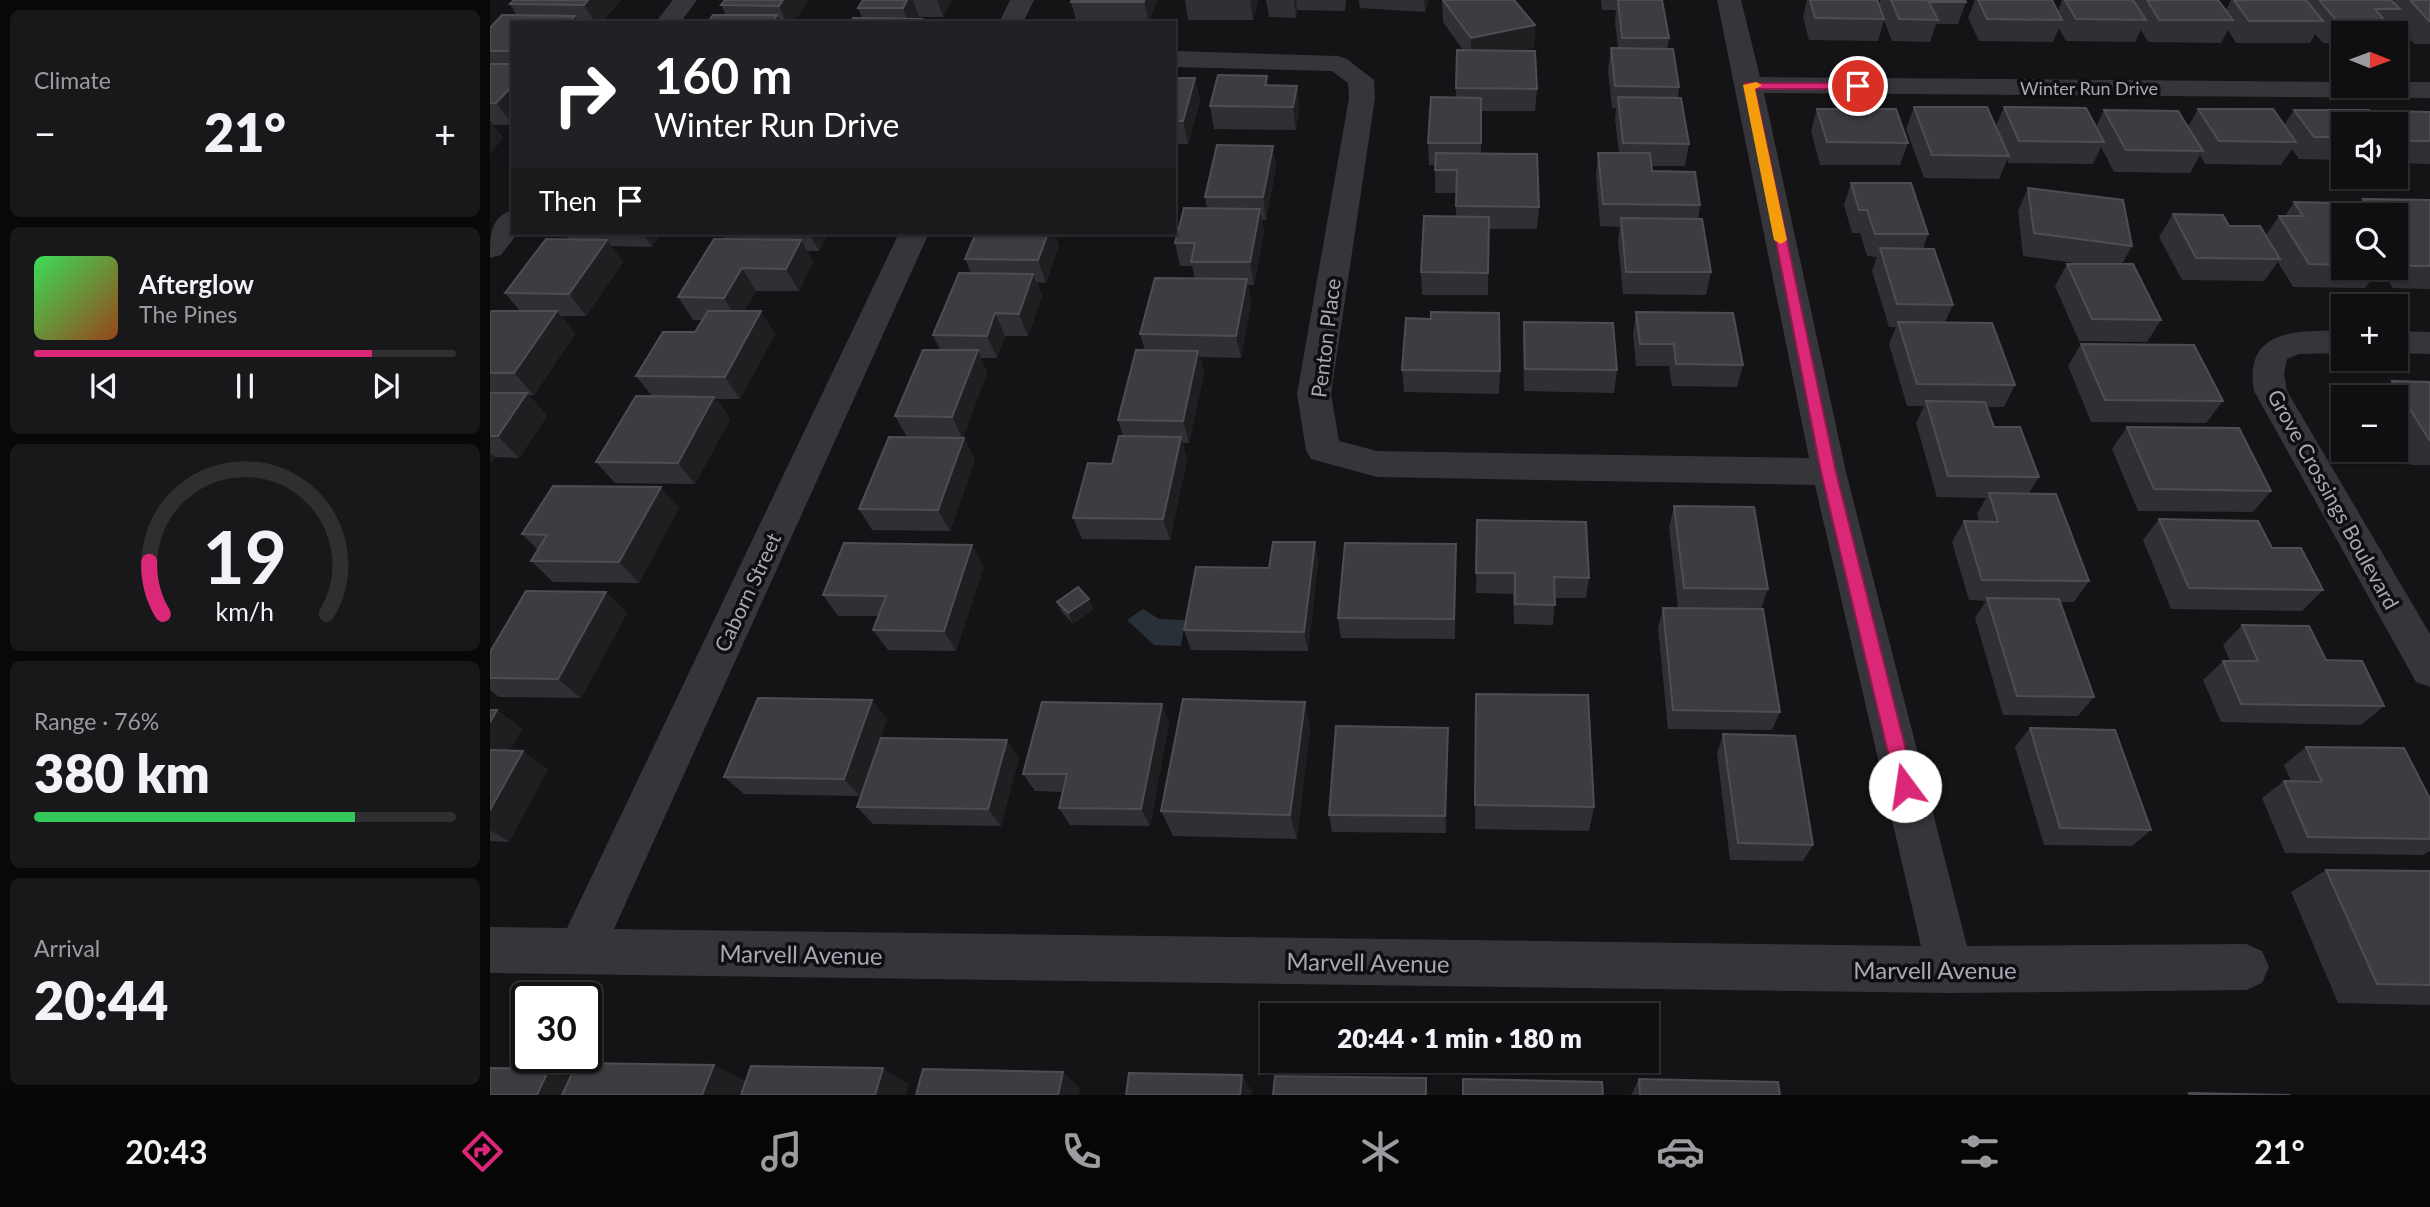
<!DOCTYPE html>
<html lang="en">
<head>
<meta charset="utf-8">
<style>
  :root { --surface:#0f0e10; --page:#181719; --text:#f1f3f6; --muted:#9b9c9f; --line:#2f2e30; --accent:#db2777 }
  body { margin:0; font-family:Lato,sans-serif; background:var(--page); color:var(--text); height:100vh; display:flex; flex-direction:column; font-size:26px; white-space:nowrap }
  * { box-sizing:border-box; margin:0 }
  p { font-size:23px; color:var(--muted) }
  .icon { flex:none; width:38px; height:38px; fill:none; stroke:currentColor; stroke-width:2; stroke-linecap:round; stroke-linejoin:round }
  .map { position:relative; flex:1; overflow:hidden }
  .sheet { display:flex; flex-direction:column; gap:10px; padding:10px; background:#080809; width:490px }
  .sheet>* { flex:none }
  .banner { position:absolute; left:21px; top:21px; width:665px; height:214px; border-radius:0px; box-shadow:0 2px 5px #0004,0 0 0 2px var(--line); background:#202124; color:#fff; overflow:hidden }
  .needle { width:46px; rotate:91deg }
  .buttons { position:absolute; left:1841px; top:21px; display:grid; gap:14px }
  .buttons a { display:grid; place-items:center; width:77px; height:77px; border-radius:0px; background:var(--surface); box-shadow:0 2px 5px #0004,0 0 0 2px var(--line); font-size:35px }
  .speed { position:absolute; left:21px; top:982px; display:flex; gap:14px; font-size:35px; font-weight:700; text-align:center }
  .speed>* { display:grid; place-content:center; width:91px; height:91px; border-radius:50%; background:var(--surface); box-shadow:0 2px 5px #0004,0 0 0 2px var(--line); line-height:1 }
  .speed .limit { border:4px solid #111; border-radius:10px; background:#fff; color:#111 }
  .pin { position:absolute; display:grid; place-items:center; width:60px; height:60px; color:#fff; margin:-30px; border:4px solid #fff; border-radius:50%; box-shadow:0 2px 7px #0007 }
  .me { position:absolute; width:77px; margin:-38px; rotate:346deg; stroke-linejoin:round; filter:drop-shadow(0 0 5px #0008) }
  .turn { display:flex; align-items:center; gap:24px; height:147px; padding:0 28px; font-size:32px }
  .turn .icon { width:91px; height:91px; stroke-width:2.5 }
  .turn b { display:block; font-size:49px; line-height:60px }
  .then { display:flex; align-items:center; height:66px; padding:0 28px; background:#0003; gap:14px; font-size:26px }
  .big { font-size:52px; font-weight:800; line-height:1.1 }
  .sheet .tile { flex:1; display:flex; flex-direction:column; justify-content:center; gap:10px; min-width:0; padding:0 24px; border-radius:10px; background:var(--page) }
  .sheet .dial { align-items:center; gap:0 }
  .dial svg { height:182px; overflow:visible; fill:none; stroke:var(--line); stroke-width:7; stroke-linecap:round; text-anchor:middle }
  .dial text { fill:var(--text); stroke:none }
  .song { display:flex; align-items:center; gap:21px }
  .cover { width:84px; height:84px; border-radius:10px; background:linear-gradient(135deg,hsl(130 70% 55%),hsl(20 70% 35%)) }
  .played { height:7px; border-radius:4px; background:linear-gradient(90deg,var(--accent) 80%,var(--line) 80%) }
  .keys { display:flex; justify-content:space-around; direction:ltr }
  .heat { display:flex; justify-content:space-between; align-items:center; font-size:38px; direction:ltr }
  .charge { height:10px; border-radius:5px; background:linear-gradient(90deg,#34c759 76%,var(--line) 0) }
  .trip { position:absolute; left:770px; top:1003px; width:399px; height:70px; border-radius:0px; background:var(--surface); box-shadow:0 2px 5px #0004,0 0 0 2px var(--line); font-weight:800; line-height:70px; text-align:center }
  .tab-bar { display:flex; height:112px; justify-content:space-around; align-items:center; background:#060606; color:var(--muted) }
  .tab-bar .icon { width:49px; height:49px }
  .tab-bar .selected { color:var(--accent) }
  .tab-bar b { font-size:32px; color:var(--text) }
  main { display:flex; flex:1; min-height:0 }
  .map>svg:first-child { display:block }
  .water { fill:#2a3038 }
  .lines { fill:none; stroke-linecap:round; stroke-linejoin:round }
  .street { fill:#35353a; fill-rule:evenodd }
  .wall { fill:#302f33 }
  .shaded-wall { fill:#1f1e21 }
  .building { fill:#3d3c41; stroke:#4d4d53; stroke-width:2 }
  .route { fill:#db2777; stroke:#8e194d; stroke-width:2 }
  .slow { fill:#f59e0b }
  .labels { text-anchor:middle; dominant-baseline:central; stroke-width:7; stroke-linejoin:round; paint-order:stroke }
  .far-street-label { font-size:18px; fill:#a6a8b5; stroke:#0f0e10 }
  .street-label { font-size:21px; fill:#a6a8b5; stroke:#0f0e10 }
  .near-street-label { font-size:24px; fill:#a6a8b5; stroke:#0f0e10 }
</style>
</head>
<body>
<main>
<section class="sheet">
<div class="tile"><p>Climate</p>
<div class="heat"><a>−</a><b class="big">21°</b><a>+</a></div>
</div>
<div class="tile">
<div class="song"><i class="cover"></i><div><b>Afterglow</b><p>The Pines</p></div></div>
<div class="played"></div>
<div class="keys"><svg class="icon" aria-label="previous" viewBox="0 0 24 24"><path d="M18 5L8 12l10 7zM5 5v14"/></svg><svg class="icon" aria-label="pause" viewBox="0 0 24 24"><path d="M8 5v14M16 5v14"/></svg><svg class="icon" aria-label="next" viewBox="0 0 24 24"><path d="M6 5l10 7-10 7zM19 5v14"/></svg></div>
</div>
<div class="tile dial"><svg viewBox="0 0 100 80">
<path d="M14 69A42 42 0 1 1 86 69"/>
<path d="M14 69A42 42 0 0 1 8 46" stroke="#db2777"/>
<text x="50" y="56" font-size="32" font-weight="700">19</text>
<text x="50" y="72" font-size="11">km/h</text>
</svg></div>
<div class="tile"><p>Range · 76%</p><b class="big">380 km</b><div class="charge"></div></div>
<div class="tile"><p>Arrival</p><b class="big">20:44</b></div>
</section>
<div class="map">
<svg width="1940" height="1095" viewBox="0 0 1940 1095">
  <rect width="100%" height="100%" fill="#141315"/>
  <path class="water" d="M653,609L669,619L695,620L691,646L664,645L637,620Z"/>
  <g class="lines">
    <path class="street" d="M183,0H207L190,23H165Z
      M520,0H544L533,23H509Z
      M1227,0H1251L1270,77L1853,82V86H1906V82H1940V98L1274,93L1356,472L1477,946L1756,944L1772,951L1779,967L1772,983L1756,990L1460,993L0,973V927L77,928L409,233H439L124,929L1431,946L1325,485L887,477L821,459L816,450L807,394L859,98L858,83L842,71L684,67V51L848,56L857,59L884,80L885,98L841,394L849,441L887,451L1319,458Z
      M23,210V233H28L11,255L0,258C0,236 0,216 23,210Z
      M1853,331V353L1809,354L1797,359L1794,373L1797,391L1940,634V687L1926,682L1764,391C1753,329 1808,330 1853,331Z
      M1906,331L1940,332V354L1906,353Z"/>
  </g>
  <path class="wall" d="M131,0L111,23H23V125H3L13,138L0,153V28L27,16L20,4Z
    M319,0L303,23H217L236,15L231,5Z
    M373,0H462L453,17H429L428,19L372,18L368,8Z
    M667,0L659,23H587L581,2Z
    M695,0H768L763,20H698Z
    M776,0H856L855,11L807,10L806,18L779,17Z
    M869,0H938L935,12L870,8Z
    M952,0L1045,25L1044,47L1027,51L1047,89L1045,111H991V154L1049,207L1047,229H999L998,295H932L931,272L966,217V193H945V165H939L938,143L966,98L967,50H973L953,22Z
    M1111,0H1172L1179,38L1177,49L1189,87L1188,98L1199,144L1195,166H1161L1162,171L1210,205L1208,219L1221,272L1216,295L1133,294L1128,241L1130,227L1110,226L1106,175L1108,153H1129L1125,119L1126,108H1122L1118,70L1121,48H1128L1125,22L1126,10H1112Z
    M1317,0H1387L1389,4L1390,0H1475L1476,2L1468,24H1446L1440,42L1402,41L1394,20L1388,41L1319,40L1313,17Z
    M1485,0H1562L1568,11L1572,0H1728L1736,10L1741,0H1901L1903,2L1905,0H1940V44H1924L1903,19L1895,31H1890L1889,33H1853V44L1833,43L1825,34L1820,43H1746L1738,30L1731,43L1658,42L1651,30L1645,42L1576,41L1569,28L1563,42L1489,41L1478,18Z
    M777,76L778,85L807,86L809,108L806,130L724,129L720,106Z
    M684,78H705L710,101L698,144H684Z
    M1424,107L1506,126L1514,107L1606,127L1614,110L1698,127L1708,109L1794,125L1804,110L1889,122L1897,111L1940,112V164L1906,163V124H1853V160L1809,159L1802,149L1791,165L1715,164L1710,155L1700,173L1624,172L1611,147L1603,164L1519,163L1517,160L1509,179L1434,178L1416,129Z
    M1327,109L1418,143L1410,165H1330L1321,131Z
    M783,146L786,168L776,220H772L774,232L764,285H758L761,302L751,358L710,357L714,373L699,443H692L697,459L680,540L592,539L583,518L622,464L633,436L628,420L655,350L650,334L705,278L702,266H690L685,243L717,208L715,197Z
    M1361,183L1438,234L1433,249L1463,305L1455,322L1525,385L1514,407H1497L1504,427L1549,477L1539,493L1599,581L1584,602H1570L1604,697L1588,716L1513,715L1485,618L1496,601L1479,600L1462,542L1474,521L1489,522L1487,514L1496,498L1447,497L1426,423L1434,406H1417L1399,344L1406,327H1399L1382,271L1387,257L1377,256L1370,233H1362L1354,205Z
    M1538,188L1642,246L1632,264L1671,320L1657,342L1589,341L1565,286L1577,264H1593L1533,256L1528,211Z
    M1873,199L1940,200V289L1903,288L1890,269L1875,288L1803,287L1788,262L1774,281L1692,280L1669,237L1683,214L1739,226L1776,235L1789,216H1795L1804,202L1853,215V268H1906V215H1861Z
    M73,233H171L162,247L121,246L133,262L96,316H71L85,334L44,395H39L57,416L29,458L5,457L0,464V313L30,311L15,293L78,239Z
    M231,233H339L329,251H317L323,262L309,291H266L254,311L285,334L250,399H226L240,419L205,484L125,483L106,462L162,396L146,376L205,332L213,320H203L188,297L235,239Z
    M569,245L556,283L547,282L552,296L538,336H515L507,358H491L497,372L473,438H474L485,460L460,531L382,530L369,509L417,437L405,416L450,350L443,335L481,273L475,259Z
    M1146,312L1253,365L1247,387L1182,386L1179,366H1146L1143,334Z
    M1034,322L1127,370L1124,393L1034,391L1033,344Z
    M1591,344L1733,401L1716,423L1601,422L1578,366Z
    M912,370L1010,371L1009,394L914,392Z
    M1902,381L1940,382V465H1921L1906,441V397H1888Z
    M1637,427L1781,491L1763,512L1648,511L1622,449Z
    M1184,506L1278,589L1271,609L1290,712L1282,730L1178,729L1168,628L1173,608H1188L1179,527Z
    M189,508L149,583L63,582L41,561L48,550L32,534Z
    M1669,519L1782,548L1833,590L1812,611L1681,609L1653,540Z
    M987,520L1099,578L1096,598H1065L1063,625L1024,624L1023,594L986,593Z
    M825,542L828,563L818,651L701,650L694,630L779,568Z
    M966,544L965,639L851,638L848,618Z
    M494,566L466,651L398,650L383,630L388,616H348L333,595Z
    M567,602L604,609L583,624L572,612Z
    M137,613L91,698L9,697L0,690V652Z
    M1752,625L1836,660L1894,706L1871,725L1731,722L1713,680L1733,661H1740L1733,645Z
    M986,694L1104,807L1099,831L985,829Z
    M382,700L397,719L370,796L254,794L234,777Z
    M815,702L820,729L807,839L683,836L671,811Z
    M672,704L679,723L660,826L580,825L569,808L572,792L545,791L533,774Z
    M0,710H7L32,729L19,751L58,769L19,842L0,841Z
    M1540,728L1661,830L1642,846L1554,845L1525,747Z
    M1233,734L1323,845L1313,861L1240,860L1227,753Z
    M958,746L956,833L842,832L839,815Z
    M1816,747L1940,799V851L1933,855L1795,853L1772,798L1794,781H1801L1794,765Z
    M529,758L511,826L383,824L367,807Z
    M1836,870L1940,871V1005L1848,1003L1801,892Z
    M1149,1079L1290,1095H1141Z"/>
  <path class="shaded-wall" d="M98,0H131L111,23H105L94,5Z
    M293,0H319L303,23H297L289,6Z
    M417,0H423L429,17L426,23H418L413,8Z
    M447,0H462L453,17Z
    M654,0H667L659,23L654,2Z
    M760,0H768L763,20Z
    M804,0H806L807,10L806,18Z
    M934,0H938L935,12Z
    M287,15L291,23H282Z
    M85,16L89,23H79Z
    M1045,25L1044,47L981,61V38Z
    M705,78L710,101L698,144L693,121Z
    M23,85V125L6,103Z
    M807,86L809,108L806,130L803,107Z
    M0,121L13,138L0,153Z
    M783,146L786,168L776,220L773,197Z
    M770,209L774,232L764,285L760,262Z
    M152,233H171L162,247Z
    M319,233H339L329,251Z
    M558,233H565L569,245L556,283L548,260Z
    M117,240L133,262L96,316L79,294Z
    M311,240L323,262L309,291L296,269Z
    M252,268L266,291L249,321L234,298Z
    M543,274L552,296L538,336L529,314Z
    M757,279L761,302L751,358L746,336Z
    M67,311L85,334L44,395L24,373Z
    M271,311L285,334L250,399L235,377Z
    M505,313L515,336L507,358L497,336Z
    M488,350L497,372L473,439L462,417Z
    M708,351L714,373L699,443L693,421Z
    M37,393L57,416L29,458L8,436Z
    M224,397L240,419L205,484L188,463Z
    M691,437L697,459L680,540L673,519Z
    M474,438L485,460L460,531L448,510Z
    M0,453L5,457L0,464Z
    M171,487L189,508L149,583L129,562Z
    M825,542L828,563L818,651L814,632Z
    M482,545L494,566L466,651L454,631Z
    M116,592L137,613L91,698L68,679Z
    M599,599L604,609L583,624L578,613Z
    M382,700L397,719L370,796L354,779Z
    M815,702L820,729L807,839L800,815Z
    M672,704L679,723L660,826L651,809Z
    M7,710L32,729L10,768L0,761V722Z
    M958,728V746L956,833L955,816Z
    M517,740L529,758L511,826L498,809Z
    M33,751L58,769L19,842L0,830V810Z
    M224,1065L256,1081L252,1095H212Z
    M393,1068L419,1084L416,1095H385Z
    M59,1069L87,1080L81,1095H47Z
    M573,1072L590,1088L589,1095H568Z
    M752,1075L762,1091V1095H750Z"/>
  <path class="building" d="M24,0H98L94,5L20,4Z
    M235,0H293L289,6L231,5Z
    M373,0H417L413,8H368Z
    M582,0H654V2H581Z
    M953,0H1024L1045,25L981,38Z
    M1128,0H1172L1179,38H1132Z
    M1320,0H1387L1394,19L1325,18Z
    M1401,0H1475L1476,2H1439L1448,20L1409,19Z
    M1488,0H1562L1572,20L1497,19Z
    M1575,0H1643L1656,20L1586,19Z
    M1657,0H1728L1743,20H1669Z
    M1744,0H1816L1833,21H1759Z
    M1829,0H1901L1910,9H1885L1896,22L1847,21Z
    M1920,0H1940V21H1939Z
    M12,15L85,16L79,23H23V51H0V28Z
    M223,15H287L282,23H217Z
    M363,18L432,19L430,23H360Z
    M1121,48L1183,49L1189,87L1125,86Z
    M967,50L1045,51L1047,89L966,88Z
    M0,64H23V85L6,103H0Z
    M728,75L777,76L775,85L807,86L803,107L720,106Z
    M684,78H705L693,121H684Z
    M941,97L991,98V143H938Z
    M1128,97L1191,98L1199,144L1133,143Z
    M1424,107H1497L1519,156L1442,155Z
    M1514,107L1596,108L1614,142L1529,141Z
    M1327,109H1406L1418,143L1337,142Z
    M1708,109H1783L1806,142L1729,141Z
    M1614,110L1688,111L1713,151L1636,150Z
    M1804,110H1879L1890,124H1853V137H1824Z
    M1897,111L1940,112V141H1920Z
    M727,145L783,146L773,197H715Z
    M946,153L1047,154L1049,207L966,206L967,170H945Z
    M1108,153H1160L1162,171L1205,172L1210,205L1113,204Z
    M1361,183H1421L1438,234H1385L1377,210H1369Z
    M1538,188L1633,200L1642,246L1544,233Z
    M1873,199L1940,200V266H1921L1906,244V215H1885Z
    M1804,202L1850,203L1859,215H1853V265L1819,264L1789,216H1813Z
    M694,208L770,209L760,262H701L705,243H685Z
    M1683,214L1733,215L1739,226H1770L1790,259L1706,258Z
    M934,216L999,217L998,273L931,272Z
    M1131,218L1212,219L1221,272H1136Z
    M486,233H558L548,260L475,259Z
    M56,239L117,240L79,294L15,293Z
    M224,239L311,240L296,269L252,268L234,298L188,297Z
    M1390,248L1444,249L1463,305L1407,304Z
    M1577,264H1643L1671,320L1602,319Z
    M469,273L543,274L529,314L505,313L497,336L443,335Z
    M665,278L757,279L746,336L650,334Z
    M2,311H67L24,373H0V313Z
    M218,311H271L235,377L146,376L173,332H205Z
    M941,312L1009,313L1010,371L912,370L916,318L941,319Z
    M1146,312L1243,313L1253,365L1186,364L1184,344H1150Z
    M1034,322L1123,323L1127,370L1035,369Z
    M1408,322L1502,323L1525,385L1427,384Z
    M1591,344L1704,345L1733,401L1615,400Z
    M433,350H488L462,417L405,416Z
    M646,350L708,351L693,421L628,420Z
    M1902,381L1940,382V441Z
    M0,393H37L8,436H0Z
    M146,396L224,397L188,463L106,462Z
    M1436,401L1495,402L1504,427H1530L1549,477L1458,476Z
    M1637,427L1749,428L1781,491L1664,489Z
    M629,436L691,437L673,519L583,518L598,463L622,464Z
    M399,437L474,438L448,510L369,509Z
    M63,486L171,487L129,562L41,561L57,535L32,534Z
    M1499,493L1566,494L1599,581L1492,580L1474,521L1508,522Z
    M1184,506L1264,507L1278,589L1194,588Z
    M1669,519L1768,521L1782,548H1811L1833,590L1699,588Z
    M987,520L1096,522L1099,578L1064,577L1065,605L1025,604V573H986Z
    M783,542H825L814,632L694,630L706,567L779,568Z
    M354,543L482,545L454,631L383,630L396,596L333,595Z
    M855,543L966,544L964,619L848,618Z
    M588,587L599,599L578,613L567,602Z
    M36,591L116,592L68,679L0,678V652Z
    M1497,598L1569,599L1604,697L1527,696Z
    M1173,608L1273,609L1290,712L1183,710Z
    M1752,625L1819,626L1836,660L1872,661L1894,706L1751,704L1733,661H1768Z
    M986,694L1098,695L1104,807L985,805Z
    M268,698L382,700L354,779L234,777Z
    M693,699L815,702L800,815L671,811Z
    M552,702L672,704L651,809L569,808L577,774H533Z
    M0,710H7L0,722Z
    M846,726L958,728L955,816L839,815Z
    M1540,728L1625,730L1661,830L1570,828Z
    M1233,734L1305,736L1323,845L1248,843Z
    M391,738L517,740L498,809L367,807Z
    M1816,747L1914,748L1940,799V839L1818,837L1794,781L1832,782Z
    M0,750L33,751L0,810Z
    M1836,870L1940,871V985L1887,984Z
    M87,1063L224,1065L212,1095H72Z
    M261,1066L393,1068L385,1095H251Z
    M0,1068L59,1069L47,1095H0Z
    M433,1069L573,1072L568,1095H426Z
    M639,1073L752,1075L750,1095H636Z
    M785,1076L936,1078V1095H783Z
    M973,1079L1112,1082L1113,1095H973Z
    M1149,1079L1288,1082L1290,1095H1150Z
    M1699,1093L1800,1095H1700Z"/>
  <path class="route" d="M1255,83H1368L1374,86L1368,89H1265L1346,472L1425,786L1422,792L1415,795L1409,792L1406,786L1331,472Z"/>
  <path class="slow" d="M1266,82L1272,85L1265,89L1297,240L1291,244L1284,240L1253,85Z"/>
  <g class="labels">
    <g class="far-street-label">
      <text x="1599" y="88">Winter Run Drive</text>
    </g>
    <g class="street-label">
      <text transform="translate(835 338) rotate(-83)">Penton Place</text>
      <text transform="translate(1844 499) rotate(61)">Grove Crossings Boulevard</text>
      <text transform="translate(257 592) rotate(-65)">Caborn Street</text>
    </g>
    <g class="near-street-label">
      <text transform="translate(311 954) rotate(1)">Marvell Avenue</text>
      <text transform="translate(878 962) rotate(1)">Marvell Avenue</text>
      <text x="1445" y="969">Marvell Avenue</text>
    </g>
  </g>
</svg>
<div class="buttons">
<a><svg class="needle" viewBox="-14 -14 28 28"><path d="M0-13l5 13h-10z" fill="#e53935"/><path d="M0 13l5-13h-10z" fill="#9b9c9f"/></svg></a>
<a><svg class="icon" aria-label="sound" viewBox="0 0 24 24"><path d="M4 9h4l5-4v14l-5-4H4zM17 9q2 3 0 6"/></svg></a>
<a><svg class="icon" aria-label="search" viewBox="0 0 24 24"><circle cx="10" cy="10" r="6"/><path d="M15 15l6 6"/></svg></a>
<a>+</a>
<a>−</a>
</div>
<div class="speed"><div class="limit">30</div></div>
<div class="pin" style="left:1368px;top:86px;background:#d93025"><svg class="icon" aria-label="arrive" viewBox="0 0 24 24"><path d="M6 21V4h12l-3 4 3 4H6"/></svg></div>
<svg class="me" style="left:1415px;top:786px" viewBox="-20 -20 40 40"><circle r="19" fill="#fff"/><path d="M0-13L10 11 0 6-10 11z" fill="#db2777"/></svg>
<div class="trip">20:44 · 1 min · 180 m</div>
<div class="banner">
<div class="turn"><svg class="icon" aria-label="right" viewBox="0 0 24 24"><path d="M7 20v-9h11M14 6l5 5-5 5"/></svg><div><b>160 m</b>Winter Run Drive</div></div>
<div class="then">Then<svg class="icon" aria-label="arrive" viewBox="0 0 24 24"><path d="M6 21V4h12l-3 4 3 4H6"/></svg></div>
</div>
</div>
</main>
<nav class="tab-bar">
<b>20:43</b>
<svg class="icon selected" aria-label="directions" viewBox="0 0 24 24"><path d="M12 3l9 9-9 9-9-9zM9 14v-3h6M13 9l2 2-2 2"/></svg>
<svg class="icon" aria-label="music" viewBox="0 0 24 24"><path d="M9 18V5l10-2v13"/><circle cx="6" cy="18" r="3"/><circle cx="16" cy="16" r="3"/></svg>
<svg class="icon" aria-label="phone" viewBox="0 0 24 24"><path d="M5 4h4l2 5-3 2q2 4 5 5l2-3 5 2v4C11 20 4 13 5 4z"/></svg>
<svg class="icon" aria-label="climate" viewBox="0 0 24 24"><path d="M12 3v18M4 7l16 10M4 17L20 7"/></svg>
<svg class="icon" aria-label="car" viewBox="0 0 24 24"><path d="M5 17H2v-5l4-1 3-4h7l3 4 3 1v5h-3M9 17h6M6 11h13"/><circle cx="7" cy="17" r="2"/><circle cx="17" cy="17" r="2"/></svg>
<svg class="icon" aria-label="filters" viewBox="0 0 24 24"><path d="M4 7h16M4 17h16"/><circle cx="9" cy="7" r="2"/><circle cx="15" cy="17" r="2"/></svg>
<b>21°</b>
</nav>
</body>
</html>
